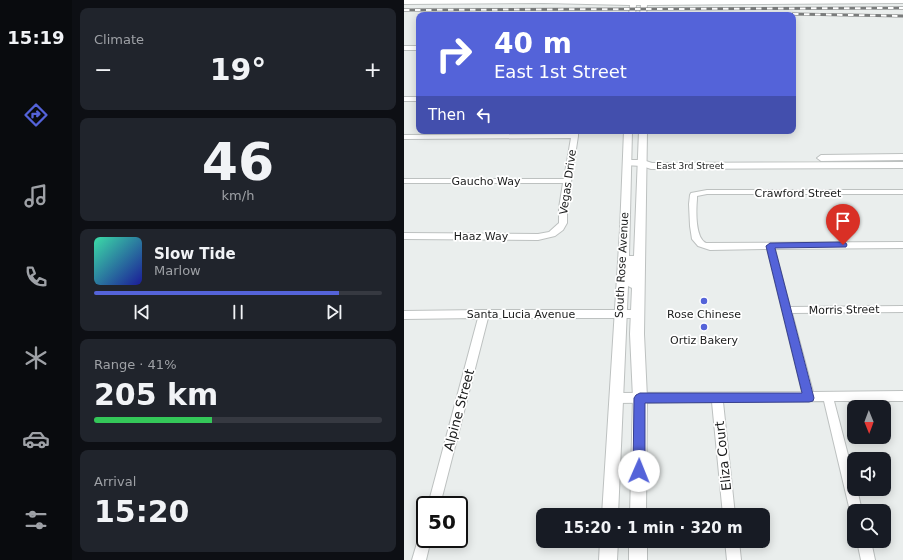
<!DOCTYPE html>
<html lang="en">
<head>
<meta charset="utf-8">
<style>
  :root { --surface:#171b24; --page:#20242c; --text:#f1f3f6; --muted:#9ea1a6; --line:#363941; --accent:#5463d9 }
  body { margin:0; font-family:"DejaVu Sans",sans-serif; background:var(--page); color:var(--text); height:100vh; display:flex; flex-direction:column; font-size:15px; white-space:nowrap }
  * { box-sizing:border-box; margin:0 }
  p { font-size:13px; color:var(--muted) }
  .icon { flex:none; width:22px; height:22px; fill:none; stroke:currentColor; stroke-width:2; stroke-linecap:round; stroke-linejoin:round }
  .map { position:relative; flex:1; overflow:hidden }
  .panel { display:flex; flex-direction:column; gap:8px; padding:8px; background:#0d0f14; width:332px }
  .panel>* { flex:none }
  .banner { position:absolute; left:12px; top:12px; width:380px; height:122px; border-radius:8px; box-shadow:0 2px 10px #0003; background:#5463d9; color:#fff; overflow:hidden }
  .needle { width:26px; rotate:179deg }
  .buttons { position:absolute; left:443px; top:400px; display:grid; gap:8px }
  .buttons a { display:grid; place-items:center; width:44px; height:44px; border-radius:8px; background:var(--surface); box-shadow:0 2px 10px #0003; font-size:20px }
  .speed { position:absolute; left:12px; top:496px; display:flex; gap:8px; font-size:20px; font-weight:700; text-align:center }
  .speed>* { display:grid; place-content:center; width:52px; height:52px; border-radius:50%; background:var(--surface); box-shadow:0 2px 10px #0003; line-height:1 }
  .speed .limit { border:2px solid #111; border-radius:6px; background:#fff; color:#111 }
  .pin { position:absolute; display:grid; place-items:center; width:34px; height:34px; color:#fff; margin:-41px -17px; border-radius:50% 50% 50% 0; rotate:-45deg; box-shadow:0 0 4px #0007 }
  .pin .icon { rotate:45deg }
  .me { position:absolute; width:44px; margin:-22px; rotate:1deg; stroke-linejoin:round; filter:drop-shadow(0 0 3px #0008) }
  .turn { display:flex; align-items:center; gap:14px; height:84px; padding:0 12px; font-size:18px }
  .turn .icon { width:52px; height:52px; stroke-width:2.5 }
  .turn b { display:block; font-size:28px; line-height:34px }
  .then { display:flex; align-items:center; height:38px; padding:0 12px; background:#0003; gap:8px; font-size:15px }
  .big { font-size:30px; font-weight:700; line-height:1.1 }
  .panel .card { flex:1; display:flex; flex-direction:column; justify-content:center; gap:6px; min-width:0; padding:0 14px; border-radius:8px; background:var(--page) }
  .panel .dial { align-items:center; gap:0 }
  .dial b { font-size:52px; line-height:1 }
  .song { display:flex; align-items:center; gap:12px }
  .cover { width:48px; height:48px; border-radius:6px; background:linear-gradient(135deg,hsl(160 70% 55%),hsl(240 70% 35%)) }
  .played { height:4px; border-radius:2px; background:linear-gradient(90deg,var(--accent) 85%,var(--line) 85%) }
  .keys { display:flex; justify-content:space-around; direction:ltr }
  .heat { display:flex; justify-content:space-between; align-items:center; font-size:22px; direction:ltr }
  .charge { height:6px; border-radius:3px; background:linear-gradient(90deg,#34c759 41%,var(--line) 0) }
  .trip { position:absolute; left:132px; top:508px; width:234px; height:40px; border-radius:8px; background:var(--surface); box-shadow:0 2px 10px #0003; font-weight:700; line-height:40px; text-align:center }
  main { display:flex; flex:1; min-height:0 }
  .tabs { display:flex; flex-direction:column; width:72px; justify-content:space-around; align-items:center; background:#090b0e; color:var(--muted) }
  .tabs .icon { width:28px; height:28px }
  .tabs .selected { color:var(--accent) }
  .tabs b { font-size:18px; color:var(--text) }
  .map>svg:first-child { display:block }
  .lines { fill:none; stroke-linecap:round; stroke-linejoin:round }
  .minor-casing { stroke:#bdc1c0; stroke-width:2 }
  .tertiary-casing { stroke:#bdc1c0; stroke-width:2 }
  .secondary-casing { stroke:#bdc1c0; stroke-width:2 }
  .minor { fill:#fff; fill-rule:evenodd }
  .tertiary { fill:#fff; fill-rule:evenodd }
  .secondary { fill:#fff; fill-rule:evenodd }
  .rail-casing { stroke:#7a7c7c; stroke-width:3 }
  .rail { stroke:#fff; stroke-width:2; stroke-dasharray:5.5; stroke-linecap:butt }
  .route { fill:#5463d9; stroke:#37408d }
  .poi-dot { fill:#5463d9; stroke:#fff; stroke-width:1.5 }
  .labels { text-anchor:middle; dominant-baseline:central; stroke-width:3.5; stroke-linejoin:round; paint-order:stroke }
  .far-street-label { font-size:9px; fill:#1b1c1c; stroke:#fff }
  .street-label { font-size:11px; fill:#1b1c1c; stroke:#fff }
  .poi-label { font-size:11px; fill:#1b1c1c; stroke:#fff }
  .near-street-label { font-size:13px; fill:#1b1c1c; stroke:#fff }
</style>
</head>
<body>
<main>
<nav class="tabs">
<b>15:19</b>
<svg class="icon selected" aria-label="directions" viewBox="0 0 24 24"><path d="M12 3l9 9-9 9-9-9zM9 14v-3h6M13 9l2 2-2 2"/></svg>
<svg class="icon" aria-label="music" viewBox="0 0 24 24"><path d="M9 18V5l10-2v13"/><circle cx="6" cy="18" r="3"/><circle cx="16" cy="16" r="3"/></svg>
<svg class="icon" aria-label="phone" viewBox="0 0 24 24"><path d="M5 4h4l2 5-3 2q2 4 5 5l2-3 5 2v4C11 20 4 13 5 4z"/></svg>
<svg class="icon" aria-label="climate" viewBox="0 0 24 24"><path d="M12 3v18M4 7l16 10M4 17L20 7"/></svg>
<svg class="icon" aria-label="car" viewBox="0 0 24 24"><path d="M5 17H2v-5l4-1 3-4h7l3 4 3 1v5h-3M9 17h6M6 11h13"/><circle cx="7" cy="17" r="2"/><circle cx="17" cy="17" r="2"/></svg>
<svg class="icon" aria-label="filters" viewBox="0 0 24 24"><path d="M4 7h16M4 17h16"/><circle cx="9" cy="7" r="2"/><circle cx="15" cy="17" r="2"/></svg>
</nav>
<section class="panel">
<div class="card"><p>Climate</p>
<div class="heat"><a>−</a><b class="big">19°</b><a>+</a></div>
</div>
<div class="card dial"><b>46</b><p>km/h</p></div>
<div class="card">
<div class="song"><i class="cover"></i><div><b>Slow Tide</b><p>Marlow</p></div></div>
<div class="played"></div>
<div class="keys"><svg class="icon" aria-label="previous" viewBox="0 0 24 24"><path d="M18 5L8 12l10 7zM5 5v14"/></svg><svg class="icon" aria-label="pause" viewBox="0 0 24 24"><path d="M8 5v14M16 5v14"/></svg><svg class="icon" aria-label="next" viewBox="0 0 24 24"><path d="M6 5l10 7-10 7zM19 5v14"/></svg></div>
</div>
<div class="card"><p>Range · 41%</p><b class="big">205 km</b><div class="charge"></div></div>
<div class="card"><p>Arrival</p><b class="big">15:20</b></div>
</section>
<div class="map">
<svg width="499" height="560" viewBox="0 0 499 560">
  <rect width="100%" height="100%" fill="#eaeeed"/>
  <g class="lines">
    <g class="minor-casing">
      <path id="minor" d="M0,97H15V101H0Z
        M168,131H174V136L163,208V223L159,230L151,236L134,240L0,239V233L134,234L145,232L155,223V208L159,183H0V179H160L167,138L0,139V135L167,134Z
        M303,190H499V194H303L293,196V199C292,210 291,238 302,243L499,242V248L371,249L386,307L499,306V312L388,313L409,392L499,391V401H430L450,478V489H453L458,511H450V516L448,515L446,511L420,401L319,402L331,515H319L308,402L211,403L207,401L206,398L207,395L211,393L398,392L363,249L306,250L294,246L288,239L286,226L285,204L286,195L287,193Z
        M80,310H234L237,312L239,314L237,316L234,318H84L36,505H24L74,318L0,319V311Z
        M21,531V539H27L22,560H8L16,533Z
        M321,541H335L337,560H323Z
        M453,541H467L471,560H457Z"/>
    </g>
    <g class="tertiary-casing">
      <path id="tertiary" d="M0,46H15V50H0Z
        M499,154V160L417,161L413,158L417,155Z
        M223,160H239L248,163L499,162V168L247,169L238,166L220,165L219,163L220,161Z"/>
    </g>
    <g class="secondary-casing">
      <path id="secondary" d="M0,0H499V3L243,5L242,15H236L237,5H232L231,15H225L226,5L140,3L0,4Z
        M220,131H228L225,256H230L235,131H243L240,334L243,398L242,515H226L229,398L226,334L228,288L224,286L214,515H198L216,230Z
        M196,541H214L213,560H195Z
        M225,541H243V560H225Z"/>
    </g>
    <use href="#minor" class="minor"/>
    <use href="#tertiary" class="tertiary"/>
    <use href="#secondary" class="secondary"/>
    <g class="rail-casing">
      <path id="rail" d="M0,10L499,8
        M389,14L499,16"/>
    </g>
    <use href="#rail" class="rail"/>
  </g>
  <path class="route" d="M439,242L442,243L443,245L442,247L371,248L410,398L409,401L405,402L241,403V471L239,475L235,477L231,475L229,471L230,398L232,395L236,393H398L362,246L366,243Z"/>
  <g class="poi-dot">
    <circle cx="300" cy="301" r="4"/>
    <circle cx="300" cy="327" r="4"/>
  </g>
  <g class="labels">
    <g class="far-street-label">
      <text x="286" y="166">East 3rd Street</text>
    </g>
    <g class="street-label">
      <text x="82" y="181">Gaucho Way</text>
      <text transform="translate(164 182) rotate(-82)">Vegas Drive</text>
      <text x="394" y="193">Crawford Street</text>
      <text x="77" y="236">Haaz Way</text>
      <text transform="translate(218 265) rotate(-87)">South Rose Avenue</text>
      <text transform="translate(440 310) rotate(-1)">Morris Street</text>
      <text x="117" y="314">Santa Lucia Avenue</text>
    </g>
    <g class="poi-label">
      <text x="300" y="314">Rose Chinese</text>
      <text x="300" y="340">Ortiz Bakery</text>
    </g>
    <g class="near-street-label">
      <text transform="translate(55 410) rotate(-75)">Alpine Street</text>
      <text transform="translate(319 456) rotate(-96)">Eliza Court</text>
    </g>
  </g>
</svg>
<div class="buttons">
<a><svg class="needle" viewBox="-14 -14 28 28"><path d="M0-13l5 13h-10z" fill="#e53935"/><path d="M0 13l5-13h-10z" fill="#9ea1a6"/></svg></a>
<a><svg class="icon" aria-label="sound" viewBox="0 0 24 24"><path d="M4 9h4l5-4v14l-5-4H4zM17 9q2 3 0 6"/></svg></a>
<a><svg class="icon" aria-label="search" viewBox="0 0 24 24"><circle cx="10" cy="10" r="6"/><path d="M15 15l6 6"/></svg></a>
</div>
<div class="speed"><div class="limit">50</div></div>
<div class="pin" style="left:439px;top:245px;background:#d93025"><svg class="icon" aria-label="arrive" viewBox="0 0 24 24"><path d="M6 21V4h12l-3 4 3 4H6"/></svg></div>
<svg class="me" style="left:235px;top:471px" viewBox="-20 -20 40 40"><circle r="19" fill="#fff"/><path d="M0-13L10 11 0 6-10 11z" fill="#5463d9"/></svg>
<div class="trip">15:20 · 1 min · 320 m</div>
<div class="banner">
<div class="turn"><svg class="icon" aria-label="right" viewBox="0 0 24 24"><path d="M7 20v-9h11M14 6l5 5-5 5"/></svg><div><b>40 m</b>East 1st Street</div></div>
<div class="then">Then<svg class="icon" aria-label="left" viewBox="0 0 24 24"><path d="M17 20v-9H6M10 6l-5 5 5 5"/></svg></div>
</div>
</div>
</main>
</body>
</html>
